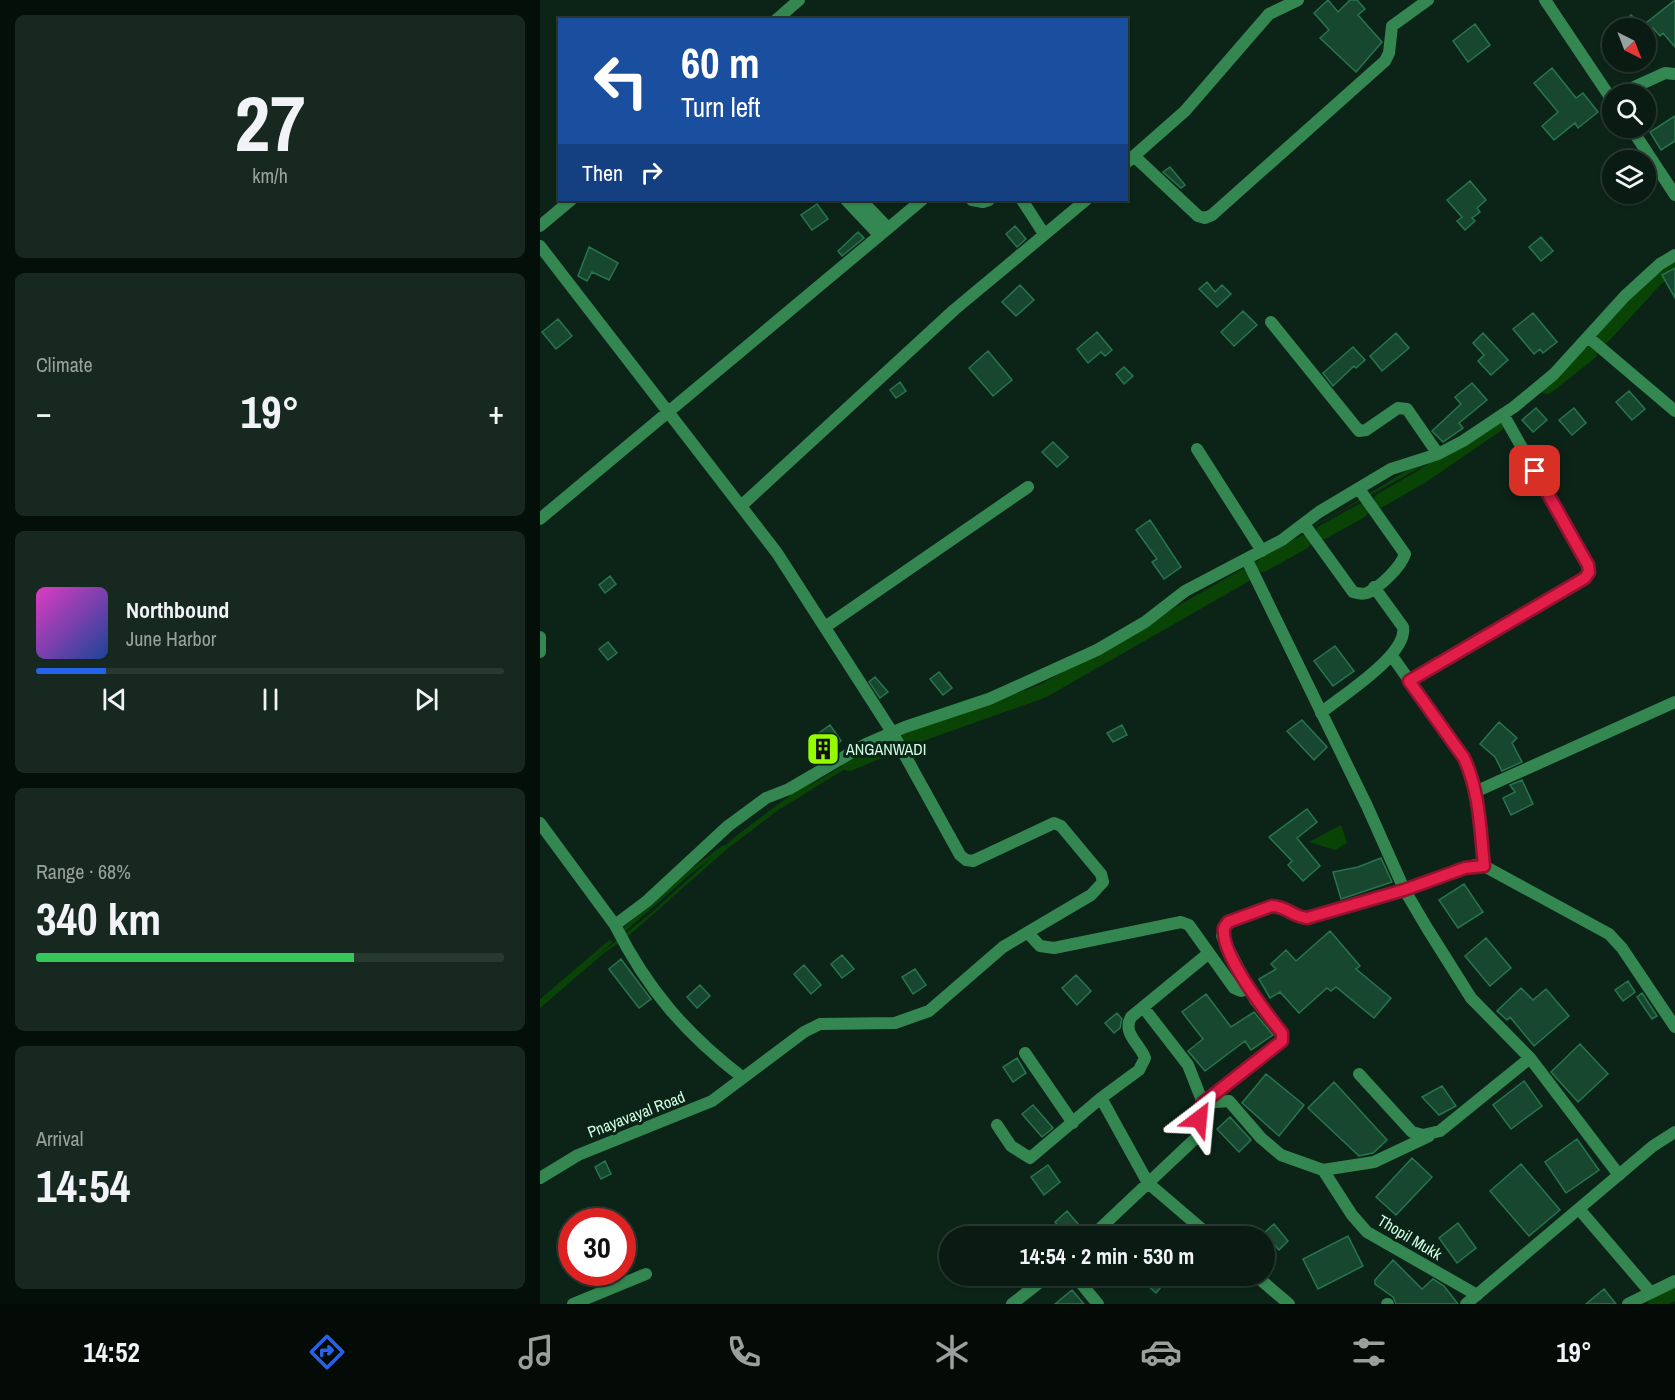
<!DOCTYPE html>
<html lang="en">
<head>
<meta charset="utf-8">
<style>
  :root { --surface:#091b12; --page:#172820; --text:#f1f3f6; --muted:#99a19f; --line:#293932; --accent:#2563eb }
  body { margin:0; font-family:"Archivo Narrow",sans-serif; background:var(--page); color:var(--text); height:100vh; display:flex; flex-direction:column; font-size:22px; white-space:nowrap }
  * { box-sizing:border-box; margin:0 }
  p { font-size:20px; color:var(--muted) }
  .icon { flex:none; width:33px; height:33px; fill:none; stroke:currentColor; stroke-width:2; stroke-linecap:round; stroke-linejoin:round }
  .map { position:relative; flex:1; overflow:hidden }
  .side { display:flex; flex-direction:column; gap:15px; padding:15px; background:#050f0a; width:540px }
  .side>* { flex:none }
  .top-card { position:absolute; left:18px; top:18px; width:570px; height:183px; border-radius:0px; box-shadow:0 2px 4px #0004,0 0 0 2px var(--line); background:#1a4fa0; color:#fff; overflow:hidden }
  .needle { width:39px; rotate:138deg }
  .buttons { position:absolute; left:1062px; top:18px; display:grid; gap:12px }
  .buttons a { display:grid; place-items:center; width:54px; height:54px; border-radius:50%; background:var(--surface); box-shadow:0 2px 4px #0004,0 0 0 2px var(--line); font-size:30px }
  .speed { position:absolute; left:18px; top:1208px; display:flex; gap:12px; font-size:30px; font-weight:700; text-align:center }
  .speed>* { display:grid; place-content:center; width:78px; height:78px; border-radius:50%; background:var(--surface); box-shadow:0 2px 4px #0004,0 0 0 2px var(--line); line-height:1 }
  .speed .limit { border:9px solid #d22; background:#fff; color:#111 }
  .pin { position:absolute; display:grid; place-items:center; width:51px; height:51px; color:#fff; margin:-26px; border-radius:12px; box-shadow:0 3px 9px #0006 }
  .me { position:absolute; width:66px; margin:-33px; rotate:29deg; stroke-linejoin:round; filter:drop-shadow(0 0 4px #0008) }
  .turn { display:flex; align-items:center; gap:21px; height:126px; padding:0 24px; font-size:27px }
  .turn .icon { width:78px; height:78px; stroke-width:2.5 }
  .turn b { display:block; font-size:42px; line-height:51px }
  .then { display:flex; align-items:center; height:57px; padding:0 24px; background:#0003; gap:12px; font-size:22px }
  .big { font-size:45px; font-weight:800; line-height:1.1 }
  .side .card { flex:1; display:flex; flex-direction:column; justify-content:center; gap:9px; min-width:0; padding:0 21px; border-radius:9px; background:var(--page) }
  .side .dial { align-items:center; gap:0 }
  .dial b { font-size:78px; line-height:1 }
  .song { display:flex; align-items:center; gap:18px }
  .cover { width:72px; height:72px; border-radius:9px; background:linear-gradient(135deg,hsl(310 70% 55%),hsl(220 70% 35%)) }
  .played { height:6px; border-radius:3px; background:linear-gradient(90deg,var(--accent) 15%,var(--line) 15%) }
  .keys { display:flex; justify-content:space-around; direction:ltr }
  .heat { display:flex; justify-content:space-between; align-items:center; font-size:33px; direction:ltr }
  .charge { height:9px; border-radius:4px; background:linear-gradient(90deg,#34c759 68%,var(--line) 0) }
  .trip { position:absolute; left:399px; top:1226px; width:336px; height:60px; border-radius:30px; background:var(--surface); box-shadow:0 2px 4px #0004,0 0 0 2px var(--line); font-weight:800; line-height:60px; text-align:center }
  .dock { display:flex; height:96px; justify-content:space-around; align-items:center; background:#040b07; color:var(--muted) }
  .dock .icon { width:42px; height:42px }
  .dock .selected { color:var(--accent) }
  .dock b { font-size:27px; color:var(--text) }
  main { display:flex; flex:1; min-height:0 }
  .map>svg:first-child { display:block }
  .water { fill:#094406 }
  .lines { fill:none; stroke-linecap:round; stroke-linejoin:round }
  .stream { stroke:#094406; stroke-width:4 }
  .canal { stroke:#094406; stroke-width:14 }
  .building { fill:#17472f; stroke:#27754e; stroke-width:1.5 }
  .minor { stroke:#348750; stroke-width:12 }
  .tertiary { stroke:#348750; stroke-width:12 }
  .route-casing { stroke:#92132f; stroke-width:15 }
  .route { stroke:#e11d48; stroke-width:10 }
  .labels { text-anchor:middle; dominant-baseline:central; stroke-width:6; stroke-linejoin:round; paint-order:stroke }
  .poi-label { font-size:16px; fill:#d0ffe4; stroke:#0c2418; text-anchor:start }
  .street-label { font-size:16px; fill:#d0ffe4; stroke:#0c2418 }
</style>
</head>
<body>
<main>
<section class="side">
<div class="card dial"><b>27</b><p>km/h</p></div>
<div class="card"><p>Climate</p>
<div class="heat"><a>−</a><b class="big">19°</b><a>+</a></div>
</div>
<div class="card">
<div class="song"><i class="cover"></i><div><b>Northbound</b><p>June Harbor</p></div></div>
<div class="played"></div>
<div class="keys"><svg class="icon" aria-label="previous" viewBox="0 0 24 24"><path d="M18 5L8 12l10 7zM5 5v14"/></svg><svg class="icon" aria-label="pause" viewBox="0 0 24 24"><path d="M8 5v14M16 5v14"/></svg><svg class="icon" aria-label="next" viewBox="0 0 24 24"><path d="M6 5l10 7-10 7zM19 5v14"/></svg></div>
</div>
<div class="card"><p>Range · 68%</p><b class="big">340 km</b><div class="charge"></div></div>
<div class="card"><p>Arrival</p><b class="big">14:54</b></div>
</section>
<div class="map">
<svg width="1135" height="1304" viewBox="0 0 1135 1304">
  <rect width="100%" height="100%" fill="#0c2418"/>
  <path class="water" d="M895,453L899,457L517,669L367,722C417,700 469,688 519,665L804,509Z
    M280,778L187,849L86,938L64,953L0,1008V1003L13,991L110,914L196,836L264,785Z
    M801,825L807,843L795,850L769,842Z"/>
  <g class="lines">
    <path class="stream" d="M241,806L309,764
      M85,929L151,871L184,847
      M0,1002L70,942"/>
    <path class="canal" d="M1064,336L1117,278L1135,268
      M1007,387L1050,353
      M841,500L881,477L957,425
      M783,532L821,511
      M723,565L764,542
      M368,739L503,691L704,576
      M309,764L348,748
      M1115,1304L1135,1293"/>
  </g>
  <path class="building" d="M788,0L798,12L810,0H817L825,9L818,15L842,42L816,72L780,38L789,30L774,13Z
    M1135,0V47L1123,33L1120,36L1113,28H1077L1091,15L1102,26Z
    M935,24L950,45L928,62L913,41Z
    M1012,68L1036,98L1043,93L1058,112L1038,128L1035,123L1014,140L1002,126L1018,112L994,83Z
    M1135,116V141L1121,150L1110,132Z
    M630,167L645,185L641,188L623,172Z
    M930,181L946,200L937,208L940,212L932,218L935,221L925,230L917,221L922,217L907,200Z
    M277,204L288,219L272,230L261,215Z
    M475,226L486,239L477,247L466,234Z
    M318,232L324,238L302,256L298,251Z
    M1001,237L1013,251L1001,261L989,247Z
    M49,247L78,263L69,280L52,272L47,281L38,276Z
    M1135,268V298L1122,275Z
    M667,282L675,292L682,285L691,294L677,307L659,289Z
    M480,285L494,300L476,316L462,302Z
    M703,311L717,325L694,346L681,332Z
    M993,313L1017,342L1003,353L1000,349L994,354L973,329Z
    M18,319L32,336L16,349L2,332Z
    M557,332L572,350L565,356L561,352L548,363L537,349Z
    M856,333L869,348L842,371L830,356Z
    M943,333L968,360L951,375L938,361L944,355L933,343Z
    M813,347L825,360L816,368L814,366L793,386L783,373Z
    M448,351L472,380L453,396L429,368Z
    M584,367L593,376L584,384L576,374Z
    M360,382L366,391L356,398L350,390Z
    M932,383L947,400L919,423L923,428L903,442L892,431L921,404L915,397Z
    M1089,391L1105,409L1092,420L1076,402Z
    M996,408L1007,420L993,432L982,420Z
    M1034,408L1046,423L1032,435L1019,420Z
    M513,442L528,457L517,467L502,452Z
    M610,520L641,567L624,579L612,562L617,559L596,530Z
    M70,576L76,584L65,593L59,585Z
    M68,642L77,653L68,660L59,649Z
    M795,646L814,671L793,686L774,661Z
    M399,672L412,688L403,695L390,679Z
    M335,677L348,692L340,698L329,682Z
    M762,720L787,747L774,760L747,731Z
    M959,722L977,738L972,743L982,762L962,771L955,757L940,744Z
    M290,725L301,741L282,758L269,740Z
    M582,725L587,735L573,742L567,733Z
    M982,780L993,804L971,815L963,798L975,792L970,785Z
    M767,809L777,822L757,838L780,866L763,881L748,865L752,861L729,837Z
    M841,858L852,882L801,899L793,872L818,867Z
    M924,884L943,912L918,928L899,900Z
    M790,931L820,966L816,969L851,998L834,1018L796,987L791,991L787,988L759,1013L740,992L730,998L719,979L736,969L731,964L746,950L756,961Z
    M946,938L971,968L950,986L925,956Z
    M302,955L314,969L302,978L291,964Z
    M81,959L111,999L99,1008L69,969Z
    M264,965L281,985L271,994L254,974Z
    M375,969L386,985L373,994L362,977Z
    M536,975L551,991L537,1005L522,988Z
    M1088,981L1095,992L1083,1001L1075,990Z
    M160,985L170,996L157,1008L147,997Z
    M981,988L993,1000L1006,989L1029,1016L994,1046L970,1017L967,1020L957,1011Z
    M1102,993L1117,1016L1112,1019L1097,997Z
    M666,994L691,1027L714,1012L733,1035L711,1050L705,1041L665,1071L648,1051L663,1039L642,1012Z
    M577,1013L582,1019L580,1028L574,1033L565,1023Z
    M1040,1044L1068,1074L1038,1102L1011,1072Z
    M477,1058L486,1073L473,1082L463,1067Z
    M726,1074L764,1105L739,1136L702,1103Z
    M984,1081L1002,1106L971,1129L953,1105Z
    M794,1082L847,1140L833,1153L819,1156L768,1108Z
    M902,1086L916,1106L899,1115L882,1097Z
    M493,1105L513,1128L502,1137L482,1114Z
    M690,1117L711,1140L699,1152L677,1129Z
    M1037,1139L1059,1170L1026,1193L1005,1162Z
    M872,1158L892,1177L856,1215L836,1197Z
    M65,1161L71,1174L61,1179L55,1167Z
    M981,1164L1020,1210L989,1236L950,1191Z
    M508,1165L520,1182L504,1195L491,1177Z
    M527,1211L545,1232L544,1236H527L515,1222Z
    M918,1223L936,1248L917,1263L899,1238Z
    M734,1224L748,1241L739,1250L724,1233Z
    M808,1236L823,1266L778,1289L763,1259Z
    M853,1260L882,1289L893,1279L904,1286L918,1304H856L853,1297L835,1284V1280Z
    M614,1278L622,1286L616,1293L607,1285Z
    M1064,1289L1076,1304H1046Z
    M532,1290L544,1304H515Z"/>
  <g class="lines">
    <path class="minor" d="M1079,94L1125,73L1135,74
      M594,156L658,216L665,218L672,215L845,61L849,53L852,26L888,0
      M586,163L645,111L729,14L758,0
      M306,200L339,235
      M321,200L348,228
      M432,200L443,202L449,200
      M482,200L504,234
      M0,246L237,553L352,732L420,855L426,860L433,861L514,823L521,826L561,874L563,882L551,895L463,947L389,1011L355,1023L280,1024L264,1032L172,1101L38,1155L0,1178
      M731,322L819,431L826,430L858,408L867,409L898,454
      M1048,337L1135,411
      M657,449L722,551
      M201,506L414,310L546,200
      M0,519L382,200
      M764,524L813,592C817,593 822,595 827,593C840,587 861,567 865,554L819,489
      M707,560L827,806L864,889L887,928L931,998L990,1058L1079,1175
      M285,627L488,487
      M0,637V652
      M852,656L924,758C940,793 940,829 944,866
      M869,681L1037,584L1049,572L1048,565L963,414
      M781,713C801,696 868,655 863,627L834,587
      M937,791L1135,702
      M0,823L75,925
      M488,933L500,946L514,948L641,922L649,925L694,988L701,991L710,989L713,996
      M603,1007L648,1065L663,1103L689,1101L721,1138L741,1155L783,1170L812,1215L827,1232L937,1295
      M485,1053L533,1123
      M819,1074L872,1132L883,1135L900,1131L990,1058
      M202,1077C146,1034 107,989 75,925L107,901L188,826L226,798L249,789L326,744L365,727L449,699L557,650L605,622L645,591L742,540L779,512L851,469L898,454L923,441L974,407L1014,374L1085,296L1120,264L1135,255
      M561,1098L608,1183L670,1236
      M457,1125L471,1146L490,1158L561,1098L599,1070L605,1058C599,1043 582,1033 591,1017L669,953
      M783,1170L834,1162L889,1136
      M1039,1209L1111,1293
      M552,1236L659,1135C662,1123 656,1114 663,1103L742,1041V1033L715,1000L682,936L688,923C702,917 725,904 740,907C750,908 756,917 767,918L864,889L925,868L935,865L944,866L1069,934L1082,948L1135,1027
      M534,1275L558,1304
      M715,1275L749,1304
      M33,1304L106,1274
      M472,1304L509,1275
      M847,1304H848
      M1088,1304L1135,1281"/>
    <path class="tertiary" d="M1005,0L1072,100
      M236,20L259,0
      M1091,128L1135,195
      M0,226L31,200
      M926,1304L1113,1146L1135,1132"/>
  </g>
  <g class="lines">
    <g class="route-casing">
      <path id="route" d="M659,1119L658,1111L663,1103L742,1041V1033C726,1013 680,953 684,928L688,922L732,906C746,906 753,917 767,918L864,890L925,868L944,866C940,829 940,793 924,758L869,681L1045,578L1049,572L1048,565L995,471"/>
    </g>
    <use href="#route" class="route"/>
  </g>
  <defs>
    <g id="building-square" transform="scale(1.725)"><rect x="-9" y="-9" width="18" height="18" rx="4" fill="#94fb00" stroke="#0c2418"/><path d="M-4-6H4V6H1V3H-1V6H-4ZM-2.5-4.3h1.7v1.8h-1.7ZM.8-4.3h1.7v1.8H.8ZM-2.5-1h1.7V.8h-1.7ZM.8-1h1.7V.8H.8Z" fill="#111"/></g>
  </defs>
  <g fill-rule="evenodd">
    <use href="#building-square" x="283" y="749"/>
  </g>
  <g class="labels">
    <g class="poi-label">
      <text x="306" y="749">ANGANWADI</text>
    </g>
    <g class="street-label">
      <text transform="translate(96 1114) rotate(-21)">Pnayavayal Road</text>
      <text transform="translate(870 1237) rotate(31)">Thopil Mukk</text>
    </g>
  </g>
</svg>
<div class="buttons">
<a><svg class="needle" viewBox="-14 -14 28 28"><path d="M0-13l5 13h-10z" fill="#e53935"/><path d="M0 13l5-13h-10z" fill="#99a19f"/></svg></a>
<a><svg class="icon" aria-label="search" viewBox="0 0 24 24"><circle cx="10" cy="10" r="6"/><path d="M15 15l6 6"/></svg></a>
<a><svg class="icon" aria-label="layers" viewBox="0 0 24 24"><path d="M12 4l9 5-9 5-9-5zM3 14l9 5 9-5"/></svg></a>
</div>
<div class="speed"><div class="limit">30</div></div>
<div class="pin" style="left:995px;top:471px;background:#d93025"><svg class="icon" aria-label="arrive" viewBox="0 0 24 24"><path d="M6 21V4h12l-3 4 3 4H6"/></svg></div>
<svg class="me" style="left:659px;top:1119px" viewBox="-20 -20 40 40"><path d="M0-17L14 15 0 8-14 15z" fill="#e11d48" stroke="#fff" stroke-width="4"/></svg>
<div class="trip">14:54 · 2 min · 530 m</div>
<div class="top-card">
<div class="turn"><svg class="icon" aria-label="left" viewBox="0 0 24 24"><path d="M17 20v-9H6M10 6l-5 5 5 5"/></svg><div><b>60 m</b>Turn left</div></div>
<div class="then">Then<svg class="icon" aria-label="right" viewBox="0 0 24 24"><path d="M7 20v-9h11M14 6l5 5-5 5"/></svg></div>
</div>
</div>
</main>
<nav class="dock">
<b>14:52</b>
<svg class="icon selected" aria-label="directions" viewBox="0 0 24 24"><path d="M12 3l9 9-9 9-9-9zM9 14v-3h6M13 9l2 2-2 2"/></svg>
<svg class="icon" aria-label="music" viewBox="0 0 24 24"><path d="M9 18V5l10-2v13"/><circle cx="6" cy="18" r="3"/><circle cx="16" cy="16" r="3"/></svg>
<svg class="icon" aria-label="phone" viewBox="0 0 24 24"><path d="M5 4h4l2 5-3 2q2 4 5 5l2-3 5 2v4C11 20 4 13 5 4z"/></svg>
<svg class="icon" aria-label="climate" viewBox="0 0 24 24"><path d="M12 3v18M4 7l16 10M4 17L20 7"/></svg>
<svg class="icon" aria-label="car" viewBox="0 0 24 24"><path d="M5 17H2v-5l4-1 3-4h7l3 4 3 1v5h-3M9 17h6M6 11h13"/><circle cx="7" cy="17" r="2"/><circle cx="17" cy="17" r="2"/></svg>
<svg class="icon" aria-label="filters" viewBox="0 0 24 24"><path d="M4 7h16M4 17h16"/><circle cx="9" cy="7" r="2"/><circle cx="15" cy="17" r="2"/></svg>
<b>19°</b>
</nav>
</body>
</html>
